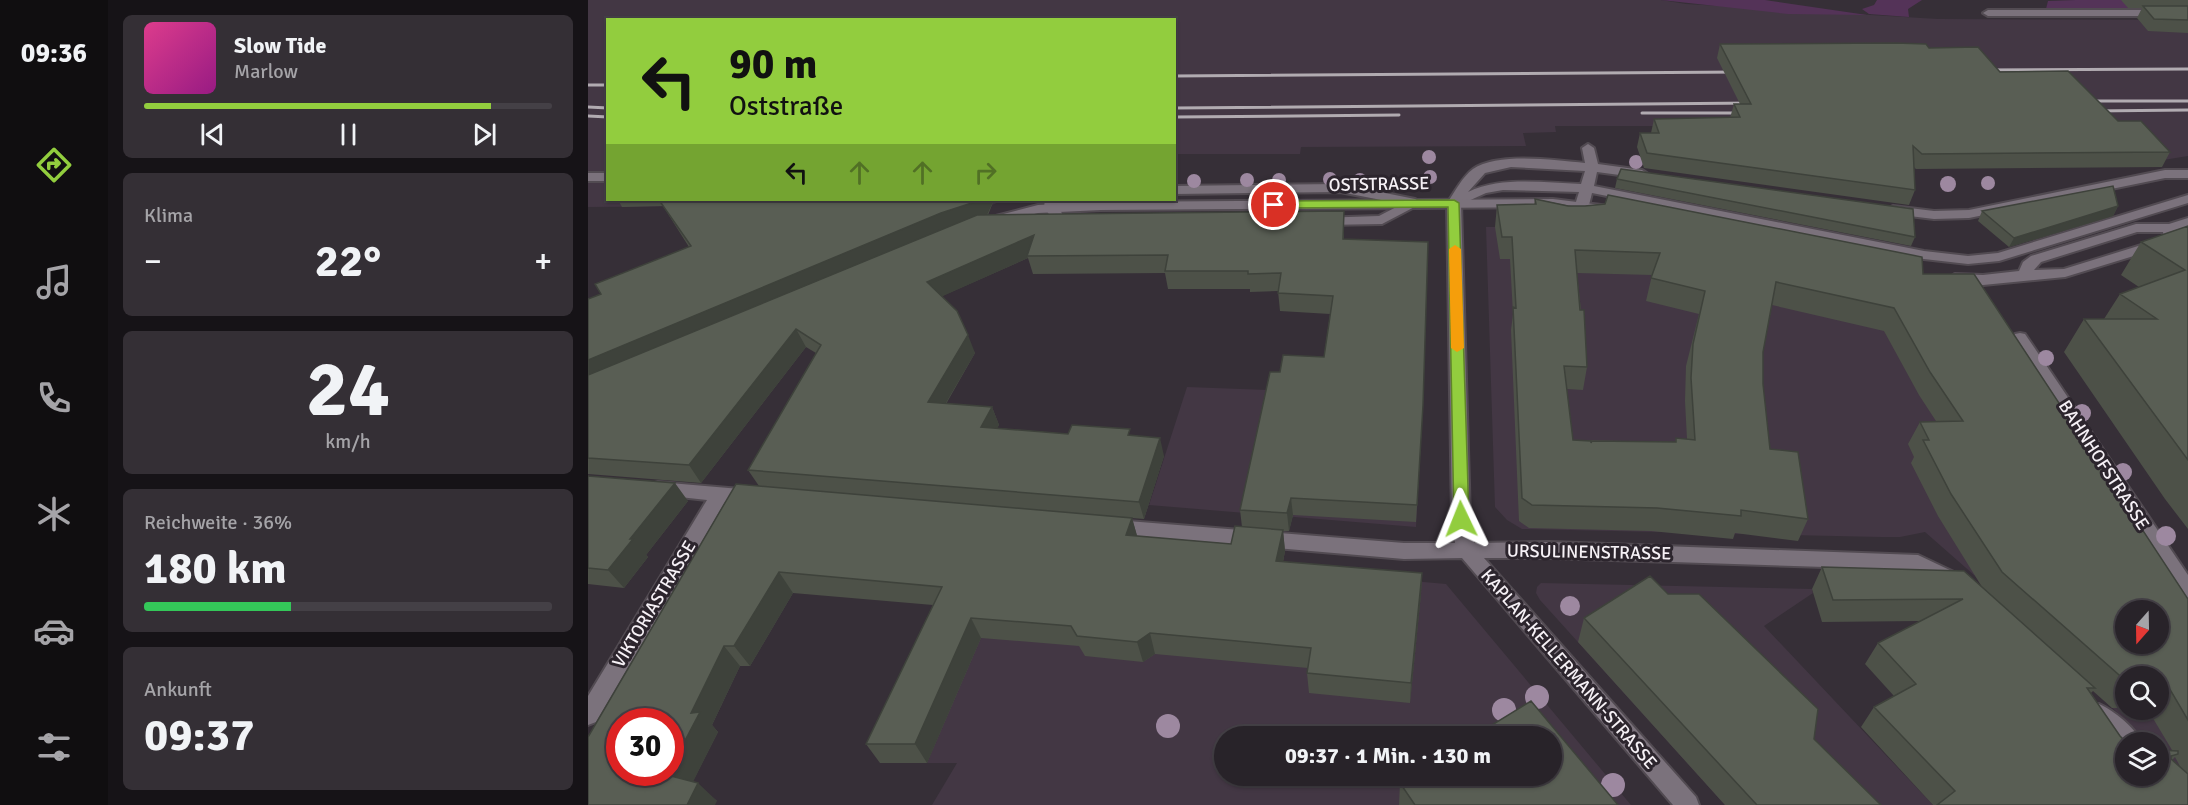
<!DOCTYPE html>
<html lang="de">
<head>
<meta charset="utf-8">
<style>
  :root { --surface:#282329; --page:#342f35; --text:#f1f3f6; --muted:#a5a4a8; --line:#444046; --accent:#92cd3e }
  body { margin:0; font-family:Signika,sans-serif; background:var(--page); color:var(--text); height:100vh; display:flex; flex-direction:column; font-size:22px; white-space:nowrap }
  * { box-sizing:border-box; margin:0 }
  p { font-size:20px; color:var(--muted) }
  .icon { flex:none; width:33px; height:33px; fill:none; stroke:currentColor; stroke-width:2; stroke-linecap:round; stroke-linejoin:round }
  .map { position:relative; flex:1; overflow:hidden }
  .sheet { display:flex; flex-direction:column; gap:15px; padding:15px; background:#161317; width:480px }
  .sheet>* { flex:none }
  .top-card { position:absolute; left:18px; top:18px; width:570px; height:183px; border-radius:0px; box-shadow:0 2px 4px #0004,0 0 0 2px var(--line); background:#92cd3e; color:#111; overflow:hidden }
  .needle { width:39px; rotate:200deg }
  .fabs { position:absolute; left:1527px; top:600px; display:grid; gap:12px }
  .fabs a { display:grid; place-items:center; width:54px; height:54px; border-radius:50%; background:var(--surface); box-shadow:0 2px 4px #0004,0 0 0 2px var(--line); font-size:30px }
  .speed { position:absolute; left:18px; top:708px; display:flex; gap:12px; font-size:30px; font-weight:700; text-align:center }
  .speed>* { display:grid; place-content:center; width:78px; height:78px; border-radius:50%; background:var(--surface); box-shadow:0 2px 4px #0004,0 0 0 2px var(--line); line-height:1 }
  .speed .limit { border:9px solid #d22; background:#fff; color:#111 }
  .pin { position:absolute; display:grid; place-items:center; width:51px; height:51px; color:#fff; margin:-26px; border:3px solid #fff; border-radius:50%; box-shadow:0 2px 6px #0007 }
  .me { position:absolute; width:66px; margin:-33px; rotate:358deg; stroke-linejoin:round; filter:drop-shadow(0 0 4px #0008) }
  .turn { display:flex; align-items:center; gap:21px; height:126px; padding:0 24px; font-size:27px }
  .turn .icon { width:78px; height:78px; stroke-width:2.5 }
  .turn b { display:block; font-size:42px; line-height:51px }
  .lanes { display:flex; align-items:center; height:57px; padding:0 24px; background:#0003; justify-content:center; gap:30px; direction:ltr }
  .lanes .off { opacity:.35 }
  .big { font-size:45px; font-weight:700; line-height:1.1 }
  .sheet .widget { flex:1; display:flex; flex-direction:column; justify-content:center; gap:9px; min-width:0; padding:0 21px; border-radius:9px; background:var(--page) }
  .sheet .dial { align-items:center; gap:0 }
  .dial b { font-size:78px; line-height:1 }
  .song { display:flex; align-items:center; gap:18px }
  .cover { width:72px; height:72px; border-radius:9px; background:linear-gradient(135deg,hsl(330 70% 55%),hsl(310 70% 35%)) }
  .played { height:6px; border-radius:3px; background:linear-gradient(90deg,var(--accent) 85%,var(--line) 85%) }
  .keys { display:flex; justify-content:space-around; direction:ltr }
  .heat { display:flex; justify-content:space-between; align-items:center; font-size:33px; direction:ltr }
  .charge { height:9px; border-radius:4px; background:linear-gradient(90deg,#34c759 36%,var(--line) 0) }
  .trip { position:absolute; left:626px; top:726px; width:348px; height:60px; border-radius:30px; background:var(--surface); box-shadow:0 2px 4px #0004,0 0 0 2px var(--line); font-weight:700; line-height:60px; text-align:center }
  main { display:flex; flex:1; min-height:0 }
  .tab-bar { display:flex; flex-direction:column; width:108px; justify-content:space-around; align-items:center; background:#100e10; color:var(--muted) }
  .tab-bar .icon { width:42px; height:42px }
  .tab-bar .selected { color:var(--accent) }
  .tab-bar b { font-size:27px; color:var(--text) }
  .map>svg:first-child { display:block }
  .built { fill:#433744; fill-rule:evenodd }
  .green { fill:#543358 }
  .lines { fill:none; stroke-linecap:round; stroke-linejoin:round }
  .service-casing { stroke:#524b52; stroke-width:4 }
  .pedestrian-casing { stroke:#524b52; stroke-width:4 }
  .minor-casing { stroke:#524b52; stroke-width:4 }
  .tertiary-casing { stroke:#524b52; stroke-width:4 }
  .service { fill:#7b727c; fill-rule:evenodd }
  .pedestrian { fill:#7b727c; fill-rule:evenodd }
  .minor { fill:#7b727c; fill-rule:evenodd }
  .tertiary { fill:#7b727c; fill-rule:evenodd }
  .rail { stroke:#b1abb1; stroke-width:3 }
  .tree { fill:#9d88a0 }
  .wall { fill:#4d5148; fill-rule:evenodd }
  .shaded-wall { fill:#3e423b }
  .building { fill:#595e54; stroke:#3e423b; stroke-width:1.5; fill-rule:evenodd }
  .route { fill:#92cd3e; stroke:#5f8528; stroke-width:1.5 }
  .slow { fill:#f59e0b }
  .labels { text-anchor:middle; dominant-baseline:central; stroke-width:6; stroke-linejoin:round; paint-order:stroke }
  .street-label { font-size:18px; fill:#f6f1f6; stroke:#2c252d }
</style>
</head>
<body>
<main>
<nav class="tab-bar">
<b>09:36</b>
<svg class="icon selected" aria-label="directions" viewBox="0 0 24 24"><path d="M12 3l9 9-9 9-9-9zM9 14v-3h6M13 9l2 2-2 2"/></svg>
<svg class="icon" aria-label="music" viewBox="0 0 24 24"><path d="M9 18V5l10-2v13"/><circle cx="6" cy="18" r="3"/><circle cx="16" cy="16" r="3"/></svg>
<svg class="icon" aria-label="phone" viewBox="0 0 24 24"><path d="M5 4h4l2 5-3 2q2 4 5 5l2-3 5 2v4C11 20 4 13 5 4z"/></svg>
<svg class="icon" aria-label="climate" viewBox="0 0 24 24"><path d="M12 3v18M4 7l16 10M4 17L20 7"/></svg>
<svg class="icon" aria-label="car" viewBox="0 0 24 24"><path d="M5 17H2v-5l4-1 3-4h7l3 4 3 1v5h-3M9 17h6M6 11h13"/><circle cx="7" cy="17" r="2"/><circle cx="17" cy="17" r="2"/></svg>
<svg class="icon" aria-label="filters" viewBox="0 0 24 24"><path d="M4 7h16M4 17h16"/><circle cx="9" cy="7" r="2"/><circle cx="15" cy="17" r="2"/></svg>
</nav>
<section class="sheet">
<div class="widget">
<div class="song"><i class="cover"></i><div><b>Slow Tide</b><p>Marlow</p></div></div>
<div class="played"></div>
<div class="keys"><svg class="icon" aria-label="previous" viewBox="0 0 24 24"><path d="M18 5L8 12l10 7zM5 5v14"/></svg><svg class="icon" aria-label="pause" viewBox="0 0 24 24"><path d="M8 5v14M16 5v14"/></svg><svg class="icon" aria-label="next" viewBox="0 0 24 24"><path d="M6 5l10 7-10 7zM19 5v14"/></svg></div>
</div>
<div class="widget"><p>Klima</p>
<div class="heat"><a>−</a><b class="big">22°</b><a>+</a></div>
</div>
<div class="widget dial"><b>24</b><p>km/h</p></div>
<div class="widget"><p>Reichweite · 36%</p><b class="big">180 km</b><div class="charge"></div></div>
<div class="widget"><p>Ankunft</p><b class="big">09:37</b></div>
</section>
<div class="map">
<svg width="1600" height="805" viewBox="0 0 1600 805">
  <rect width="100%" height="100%" fill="#362f37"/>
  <path class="built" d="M0,0H1073L1098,4L1350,19L1600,20V156L1569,161L1496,162L1501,167H1476L1469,159L1423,167L1302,169L1119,126H967L968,132L935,133L938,146L713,147L712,154H587L586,20H20L19,172L0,171Z
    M0,182H19L20,200H417L353,224L328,204L0,207Z
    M898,227H951L1374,297L1600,654V781L1571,753L1570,742H1560L1386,575L1337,532L1312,537H1293L934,529L919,520L907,507ZM1538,610H1570V644H1538ZM1538,676H1570V710H1538Z
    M599,387L680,390L834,424L828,527L561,505Z
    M430,546L858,584L1043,805H344L369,763H339ZM636,736H963V776H636Z
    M953,583L1224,589L1225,593L1176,626L1345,805H1137L952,600L948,593L949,587Z"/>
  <path class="green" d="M1073,0H1177L1279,15L1200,14Z
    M1289,0H1334L1320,9L1321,17L1281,14L1274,9L1286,5Z
    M1488,0H1600V8L1458,9L1460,1Z"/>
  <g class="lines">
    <g class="service-casing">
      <path id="service" d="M1600,10V16H1400L1395,13L1400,10Z
        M1000,144L1006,148L1010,164L1054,170L1060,174L1054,178L1009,172L1006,186L1336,251L1380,256L1410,253L1600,195V203L1411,261L1380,264L1336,259L1004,193L1001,205L994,209L987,205L991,192L915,190L898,193L867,207L859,203C867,192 874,177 885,169C909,152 968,160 997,163L994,148ZM923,167L997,171L993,184C956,183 914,176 880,192L897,173Z
        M1577,170H1600V178H1577L1381,218L1346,219L1305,214L1298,210L1305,206L1346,211L1381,210Z
        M0,173H20V181H0Z
        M752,184L827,199L834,203L794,224L735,225L728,221L730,218L791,216L814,204L752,192L586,194V186Z
        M457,200H495L494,203L471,209L478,219L490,220L492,223L490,226H469L456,207Z"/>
    </g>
    <g class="pedestrian-casing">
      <path id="pedestrian" d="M1432,333L1437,334L1600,575V599L1593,597L1427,342L1424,338L1427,334Z"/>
    </g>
    <g class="minor-casing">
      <path id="minor" d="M866,199L873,203L882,519L886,543L962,542L1330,555L1370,574L1373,580L1370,586L1363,588L1327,571L1300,569L962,558H896L1108,797L1111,805H1085L874,558L816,559L527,534L520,532L518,527L520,522L527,520L816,543H867L864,519L859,203Z
        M70,482L164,490L170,492L173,497L170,502L164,504L137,502L8,722L0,725V696L119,500L64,494L61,489L64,484Z
        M1511,704C1525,710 1548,728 1553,742H1538V750L1534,749L1503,721L1500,714L1503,707Z"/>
    </g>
    <g class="tertiary-casing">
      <path id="tertiary" d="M965,199L1021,206L1028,210L1021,214L965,207L513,210L450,213L405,225L398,221L400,218L450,205L513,202Z
        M1600,218V227L1589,230L1588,243L1477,277L1395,285L1367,284L1360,279L1367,274L1395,275L1431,271L1435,262L1443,256L1548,224H1581ZM1549,232H1575L1576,238L1476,269L1446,270L1453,262Z"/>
    </g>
    <use href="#service" class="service"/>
    <use href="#pedestrian" class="pedestrian"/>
    <use href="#minor" class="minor"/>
    <use href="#tertiary" class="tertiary"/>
    <path class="rail" d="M1393,70L1600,69
      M586,76L1153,72
      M0,85H20
      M1492,101H1600
      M0,107L20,108
      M586,108L1168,103
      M1504,111L1600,110
      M1054,113H1159
      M0,116L20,117
      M586,117L811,115"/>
  </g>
  <g class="tree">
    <circle cx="841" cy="157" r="7"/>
    <circle cx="1048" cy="162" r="7"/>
    <circle cx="842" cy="177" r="7"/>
    <circle cx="742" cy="179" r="7"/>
    <circle cx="659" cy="180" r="7"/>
    <circle cx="691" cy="180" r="7"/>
    <circle cx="772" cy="180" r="7"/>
    <circle cx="606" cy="181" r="7"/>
    <circle cx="1400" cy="183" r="7"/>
    <circle cx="1360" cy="184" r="8"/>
    <circle cx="1458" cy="358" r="8"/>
    <circle cx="1494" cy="413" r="9"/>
    <circle cx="1535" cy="472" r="9"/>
    <circle cx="1578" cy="536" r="10"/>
    <circle cx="982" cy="606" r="10"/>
    <circle cx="949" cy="697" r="12"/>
    <circle cx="916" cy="710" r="12"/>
    <circle cx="580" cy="726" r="12"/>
    <circle cx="1025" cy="785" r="12"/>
  </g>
  <path class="wall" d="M1533,0H1600V33L1560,31L1549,18L1554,8H1540Z
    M1132,44L1341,48L1412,72L1530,121L1582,152L1574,167L1328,169L1326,167L1327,190L1321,205L1056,168L1049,147L1052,133H1063L1066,119L1142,118L1146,104H1152L1129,58Z
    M1029,179L1327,237L1323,246L1027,188Z
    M947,199L1335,274L1600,599V805H1345L1273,727L1286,707L1306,696L1277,664L1290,643L1332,621L1234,622L1224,589L1234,567L1394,587L1350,516L1323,463L1326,457L1320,444L1332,422L1348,421L1331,395L1296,331L1184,305L1175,352V384L1182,449L1220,519L1210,541L1147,533L1145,539L1063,531L941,528L931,521L923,330L925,314L922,259H912L907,227L909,205H946ZM989,273L1064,275L1058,301L1111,314L1098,366L1097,401L1099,439L1088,438L1087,442L985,440L979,389L995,390L999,367ZM1538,676H1570V710H1560L1584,750L1538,776L1503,693L1505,691L1524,708H1538ZM1587,757L1593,768L1584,760Z
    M30,200H406L400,215L756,229V239L834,424L828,522L705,515L701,531H695L697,551L695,562L834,573L833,594L822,703L721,693L719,673L720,668L567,654L555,662L497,656L491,646L393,638L339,763H292L278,744L345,605L205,593L162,666H152L124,725L130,732L105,781L129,801L0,805L171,486L160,470L228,353L218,347L113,483L0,474V299L13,294L101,247L75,206L34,207ZM440,258L445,274L577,273L580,289H662V292L690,291L692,311L742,314L736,357L692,372L652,510L654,527L643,544L549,536L544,518L556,519L576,456L544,436L480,434L409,428L411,425L404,407L358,404L387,353L354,296Z
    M1530,206L1525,216L1421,247L1390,221L1394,211Z
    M1600,226V529L1577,499L1476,352L1496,319H1516L1532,294L1551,287L1533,275L1553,242Z
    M0,476L100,501L58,555L60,557L36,588L0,584Z
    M1080,594L1226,739L1293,805H1137L990,642L996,618Z
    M812,783L1030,805H811Z"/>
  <path class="shaded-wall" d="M393,200H406L398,217L0,384V360L353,213Z
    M1530,206L1525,216L1421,247L1426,238Z
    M446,235L439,256L440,258L346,300L339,282Z
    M208,329L218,347L113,483L101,465Z
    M380,335L387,353L348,420L340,402Z
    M404,407L411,425L401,445L393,427Z
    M572,438L576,456L556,519L551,502Z
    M87,483L100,501L58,555L60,557L36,588L20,570L42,539Z
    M703,498L705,515L701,531L699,513Z
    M544,518L550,539L538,535Z
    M695,530L697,551L691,582L688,561Z
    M191,572L205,593L162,666L146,646Z
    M834,573L833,594L822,703L823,683Z
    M383,618L393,638L339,763L327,744Z
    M562,633L567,654L555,662L549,642Z
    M136,646L152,666L124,725L130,732L99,794L79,775L80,772H82V769L103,713Z
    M110,783L129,801L127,805H99Z"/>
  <path class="building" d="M1555,6H1600V20L1566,19Z
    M1307,43L1338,44L1341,48L1390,47L1412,72L1480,71L1530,121H1553L1582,152L1334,154L1325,146L1327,190L1059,153L1052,133H1071L1066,119L1152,117L1146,104H1163L1132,44Z
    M1033,169L1325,209L1327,237L1029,179Z
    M1525,186L1530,206L1426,238L1394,211Z
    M1020,195L1334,257L1335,274H1386L1600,599V720L1580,686H1570V676H1538V681L1414,572L1363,494L1335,440H1341L1332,422L1375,421L1342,372L1306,308L1188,282L1175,352V384L1182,449L1210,452L1220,519L1153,510V516L1069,508L944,505L934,498L925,307L928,308L924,237H914L909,205L948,204L947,199L980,206H997L1017,204ZM987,250L1072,253L1063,278L1117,291L1105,344L1103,378L1107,440L1088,438V442L1004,441L1003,443V441L985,440L976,366L999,367L996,310H992ZM1538,610H1570V644H1538Z
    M71,200H393L353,213L0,360V299L13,294L7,284L103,246Z
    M756,211L755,239L840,242L835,405L829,505L703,498L699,513L652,510L682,372H692L695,355L736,357L745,296L690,293L693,273L660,274V271H577L580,255L439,256L446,235L339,282L369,311L380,335L340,402L404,407L393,427L480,434L484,425L542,429L540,435L572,438L551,502L160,470L233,345L208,329L101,465L0,458V375L389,215Z
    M1600,226V460L1496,319H1569L1532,294L1597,270L1553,242Z
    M0,476L87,483L42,539H45L20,570L0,568Z
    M148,484L544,518L538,535L643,544L647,526L695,530L688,561L834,573L823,683L719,673L723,648L562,633L549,642L489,636L483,626L383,618L327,744H278L354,587L191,572L146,646H136L103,713L112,712L82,769V722H32V772H80L79,775L110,783L99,805H0V737Z
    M1234,567L1376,571L1507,688H1499L1532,736L1538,742V776H1570V750L1590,751V754L1583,756V759L1600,774V805H1349L1367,791L1286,707L1328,684L1290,643L1375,599L1245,600Z
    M1062,576L1080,594H1111L1230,709L1226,739L1293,805H1169L996,618Z
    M943,701L1030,805H827L812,783L824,776H963V736H886Z"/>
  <path class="route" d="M866,200L871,203L881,519L879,523H868L866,519L860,207L686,208L680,205L686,201Z"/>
  <path class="slow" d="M867,245L873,249L876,348L869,352L863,348L861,249Z"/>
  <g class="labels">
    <g class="street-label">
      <text transform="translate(791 184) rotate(-1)">OSTSTRASSE</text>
      <text transform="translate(1516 465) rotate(57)">BAHNHOFSTRASSE</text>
      <text transform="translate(1001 552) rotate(1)">URSULINENSTRASSE</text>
      <text transform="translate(66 604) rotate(-59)">VIKTORIASTRASSE</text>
      <text transform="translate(981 669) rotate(49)">KAPLAN-KELLERMANN-STRASSE</text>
    </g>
  </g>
</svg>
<div class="fabs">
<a><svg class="needle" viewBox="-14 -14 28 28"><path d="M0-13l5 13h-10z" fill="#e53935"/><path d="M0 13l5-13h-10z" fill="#a5a4a8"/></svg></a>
<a><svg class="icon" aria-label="search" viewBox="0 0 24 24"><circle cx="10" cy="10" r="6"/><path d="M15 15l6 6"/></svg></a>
<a><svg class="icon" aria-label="layers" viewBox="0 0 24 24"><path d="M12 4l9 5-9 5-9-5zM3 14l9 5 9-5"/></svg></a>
</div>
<div class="speed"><div class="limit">30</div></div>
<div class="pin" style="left:686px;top:205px;background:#d93025"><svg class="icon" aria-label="arrive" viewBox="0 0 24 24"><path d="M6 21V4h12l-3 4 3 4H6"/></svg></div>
<svg class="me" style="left:873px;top:519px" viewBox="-20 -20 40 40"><path d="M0-17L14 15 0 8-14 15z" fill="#92cd3e" stroke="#fff" stroke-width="4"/></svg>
<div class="trip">09:37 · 1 Min. · 130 m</div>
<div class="top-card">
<div class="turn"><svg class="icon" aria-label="left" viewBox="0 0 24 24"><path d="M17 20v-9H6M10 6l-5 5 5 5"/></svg><div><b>90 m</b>Oststraße</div></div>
<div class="lanes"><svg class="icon" aria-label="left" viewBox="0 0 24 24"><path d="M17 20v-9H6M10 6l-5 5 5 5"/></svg><svg class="icon off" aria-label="ahead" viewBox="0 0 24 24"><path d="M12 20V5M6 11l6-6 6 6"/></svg><svg class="icon off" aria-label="ahead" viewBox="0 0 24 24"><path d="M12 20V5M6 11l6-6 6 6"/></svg><svg class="icon off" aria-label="right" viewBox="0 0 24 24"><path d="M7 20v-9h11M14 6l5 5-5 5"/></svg></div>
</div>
</div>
</main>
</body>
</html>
